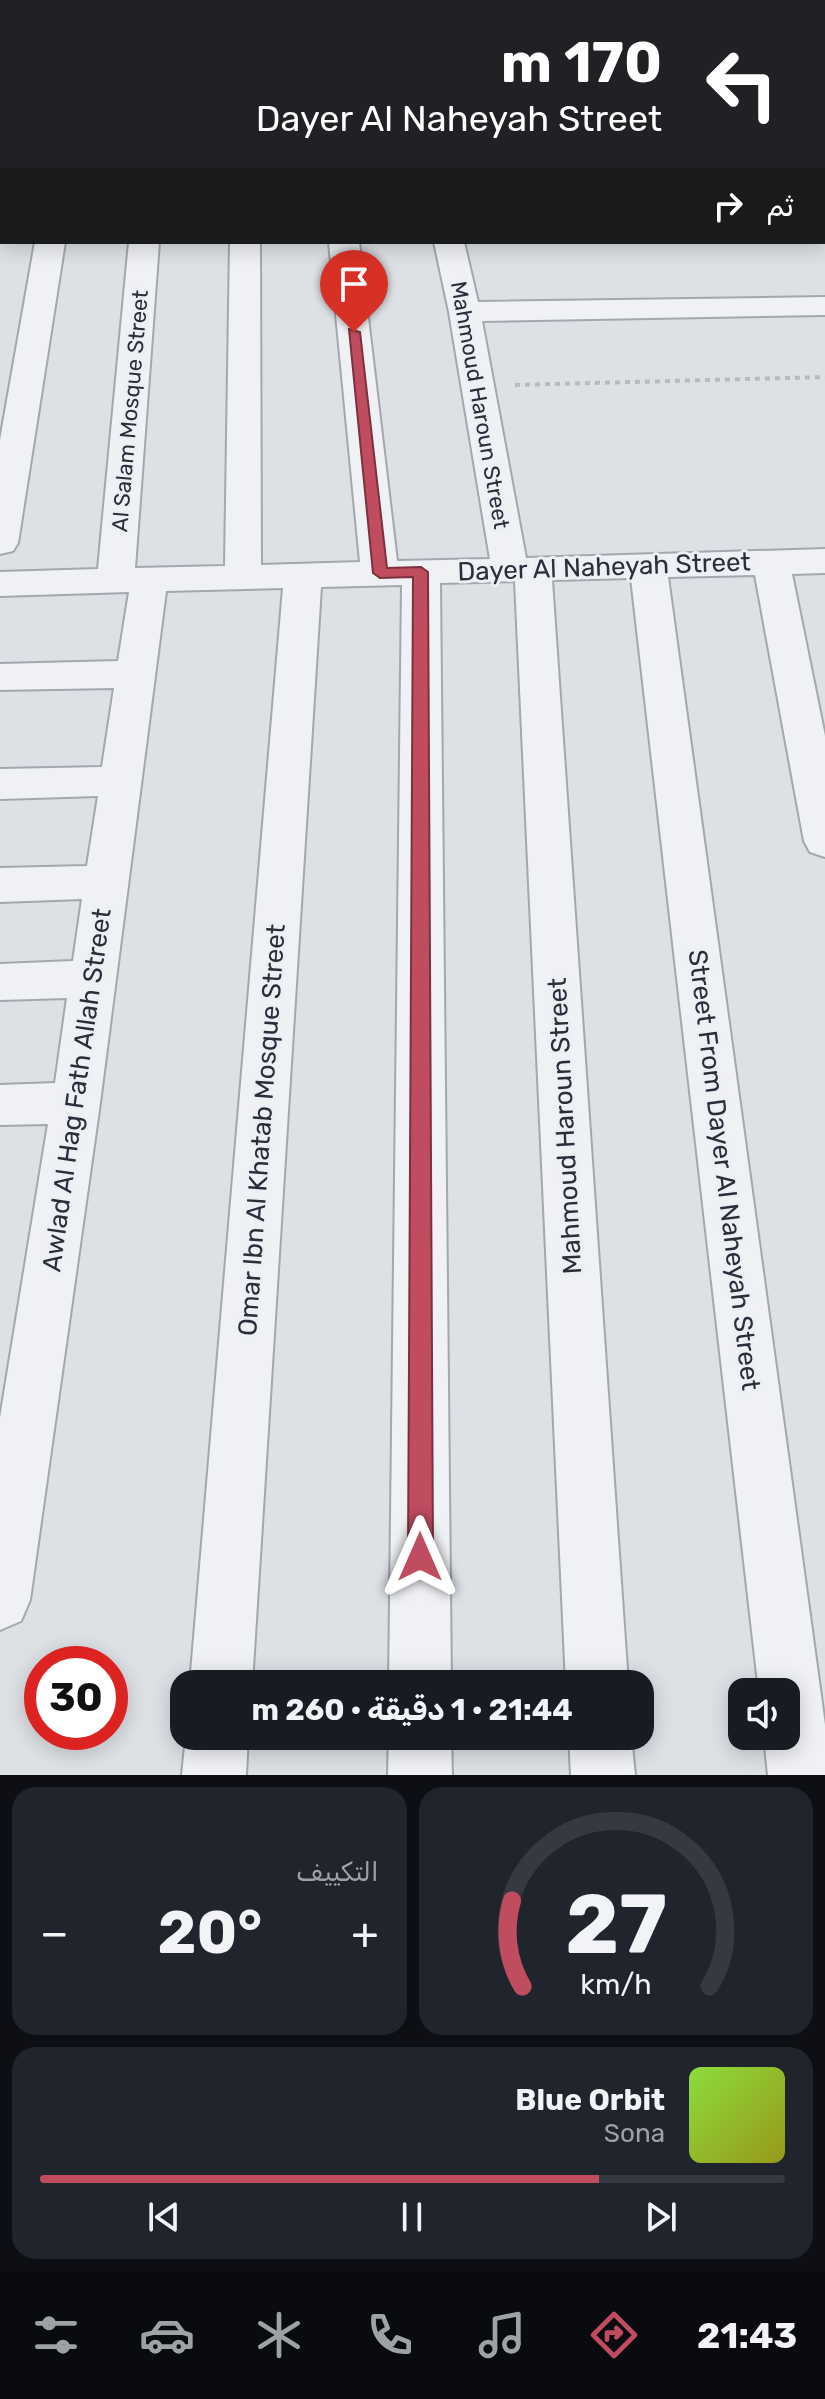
<!DOCTYPE html>
<html lang="ar">
<head>
<meta charset="utf-8">
<style>
  :root { --surface:#171b24; --page:#20242c; --text:#f1f3f6; --muted:#9ea1a6; --line:#363941; --accent:#c04c60 }
  body { margin:0; font-family:Rubik,Vazirmatn,sans-serif; background:var(--page); color:var(--text); direction:rtl; height:100vh; display:flex; flex-direction:column; font-size:30px; white-space:nowrap }
  * { box-sizing:border-box; margin:0 }
  p { font-size:26px; color:var(--muted) }
  .icon { flex:none; width:44px; height:44px; fill:none; stroke:currentColor; stroke-width:2; stroke-linecap:round; stroke-linejoin:round }
  .map { position:relative; height:1775px; overflow:hidden; direction:ltr }
  .details { display:flex; flex-direction:column; gap:12px; padding:12px; background:#0d0f14; flex:1 }
  .details>* { flex:none }
  .top-card { position:absolute; left:0px; top:0px; width:826px; height:244px; box-shadow:0 4px 20px #0003; direction:rtl; background:#202124; color:#fff; overflow:hidden }
  .controls { position:absolute; left:728px; top:1678px; display:grid; gap:16px }
  .controls a { display:grid; place-items:center; width:72px; height:72px; border-radius:16px; background:var(--surface); box-shadow:0 4px 20px #0003; font-size:40px }
  .speed { position:absolute; left:24px; top:1646px; display:flex; gap:16px; font-size:40px; font-weight:700; text-align:center }
  .speed>* { display:grid; place-content:center; width:104px; height:104px; border-radius:50%; background:var(--surface); box-shadow:0 4px 20px #0003; line-height:1 }
  .speed .limit { border:12px solid #d22; background:#fff; color:#111 }
  .pin { position:absolute; display:grid; place-items:center; width:68px; height:68px; color:#fff; margin:-82px -34px; border-radius:50% 50% 50% 0; rotate:-45deg; box-shadow:0 0 8px #0007 }
  .pin .icon { rotate:45deg }
  .me { position:absolute; width:88px; margin:-44px; rotate:0deg; stroke-linejoin:round; filter:drop-shadow(0 0 6px #0008) }
  .turn { display:flex; align-items:center; gap:28px; height:168px; padding:0 32px; font-size:36px }
  .turn .icon { width:104px; height:104px; stroke-width:2.5 }
  .turn b { display:block; font-size:56px; line-height:68px }
  .then { display:flex; align-items:center; height:76px; padding:0 32px; background:#0003; gap:16px; font-size:30px }
  .big { font-size:60px; font-weight:700; line-height:1.1 }
  .details .card { flex:1; display:flex; flex-direction:column; justify-content:center; gap:12px; min-width:0; padding:0 28px; border-radius:24px; background:var(--page) }
  .details .dial { align-items:center; gap:0 }
  .dial svg { height:208px; overflow:visible; fill:none; stroke:var(--line); stroke-width:7; stroke-linecap:round; text-anchor:middle }
  .dial text { fill:var(--text); stroke:none }
  .song { display:flex; align-items:center; gap:24px }
  .cover { width:96px; height:96px; border-radius:12px; background:linear-gradient(135deg,hsl(90 70% 55%),hsl(60 70% 35%)) }
  .played { height:8px; border-radius:4px; background:linear-gradient(90deg,var(--accent) 75%,var(--line) 75%) }
  .keys { display:flex; justify-content:space-around; direction:ltr }
  .heat { display:flex; justify-content:space-between; align-items:center; font-size:44px; direction:ltr }
  .details .tiles { flex:1; display:grid; gap:12px; grid-template-columns:1fr 1fr }
  .card:last-child { grid-column:span 2 }
  .trip { position:absolute; left:170px; top:1670px; width:484px; height:80px; border-radius:24px; background:var(--surface); box-shadow:0 4px 20px #0003; font-weight:700; line-height:80px; text-align:center; direction:rtl }
  .dock { display:flex; height:128px; justify-content:space-around; align-items:center; background:#090b0e; color:var(--muted) }
  .dock .icon { width:56px; height:56px }
  .dock .active { color:var(--accent) }
  .dock b { font-size:36px; color:var(--text) }
  .map>svg:first-child { display:block }
  .lines { fill:none; stroke-linecap:round; stroke-linejoin:round }
  .minor-casing { stroke:#a3a7ae; stroke-width:4 }
  .major-casing { stroke:#9da5b0; stroke-width:4 }
  .path { stroke:#b7bbc0; stroke-width:4; stroke-dasharray:5 5; stroke-linecap:butt }
  .minor { fill:#eff1f4; fill-rule:evenodd }
  .major { fill:#fff; fill-rule:evenodd }
  .route { fill:#c04c60; stroke:#7d313e; stroke-width:2 }
  .labels { text-anchor:middle; dominant-baseline:central; stroke-width:6; stroke-linejoin:round; paint-order:stroke }
  .far-street-label { font-size:22px; fill:#282f3a; stroke:#eceff3 }
  .street-label { font-size:26px; fill:#282f3a; stroke:#eceff3 }
</style>
</head>
<body>
<div class="map">
<svg width="825" height="1775" viewBox="0 0 825 1775">
  <rect width="100%" height="100%" fill="#dde0e5"/>
  <g class="lines">
    <g class="minor-casing">
      <path id="minor" d="M400,0H424V2H400Z
        M0,118H2V134H0Z
        M0,191H2V209H0Z
        M35,242H65L18,543L13,551L0,554V440Z
        M129,242H159L135,568L225,566L230,242H260L261,565L360,562L329,242H359L397,561L490,559L449,312L434,242H464L478,302L825,297V315L482,321L526,558L825,549V573L792,574L825,736V857L810,852L804,841L755,575L668,577L825,1725V1775H768L764,1736H786V1692H759L631,578L552,580L628,1684H566L515,581L440,583L451,1684H389L402,585L321,587L252,1684H190L283,588L166,591L100,1103L30,1600L21,1621L0,1630V1418L48,1124L0,1125V1085L55,1083L67,998L0,1000V964L73,961L82,899L0,902V868L87,866L98,796L0,799V769L102,767L114,688L0,690V664L118,661L129,592L0,596V572L98,569Z
        M186,1736H248L246,1775H182Z
        M389,1736H451L452,1775H388Z
        M569,1736H631L635,1775H571Z"/>
    </g>
    <g class="major-casing">
      <path id="major" d="M0,54L2,55V71L0,70Z
        M824,112H825V128H824Z"/>
    </g>
    <path class="path" d="M515,385L825,377"/>
    <use href="#minor" class="minor"/>
    <use href="#major" class="major"/>
  </g>
  <path class="route" d="M349,329L360,332L387,568L421,567L428,572L433,1557L429,1566L420,1569L412,1566L408,1557L413,577L380,578L373,573Z"/>
  <g class="labels">
    <g class="far-street-label">
      <text transform="translate(480 405) rotate(80)">Mahmoud Haroun Street</text>
      <text transform="translate(130 411) rotate(-85)">Al Salam Mosque Street</text>
    </g>
    <g class="street-label">
      <text transform="translate(604 567) rotate(-2)">Dayer Al Naheyah Street</text>
      <text transform="translate(77 1090) rotate(-82)">Awlad Al Hag Fath Allah Street</text>
      <text transform="translate(565 1126) rotate(-93)">Mahmoud Haroun Street</text>
      <text transform="translate(262 1130) rotate(-86)">Omar Ibn Al Khatab Mosque Street</text>
      <text transform="translate(724 1170) rotate(83)">Street From Dayer Al Naheyah Street</text>
    </g>
  </g>
</svg>
<div class="controls">
<a><svg class="icon" aria-label="sound" viewBox="0 0 24 24"><path d="M4 9h4l5-4v14l-5-4H4zM17 9q2 3 0 6"/></svg></a>
</div>
<div class="speed"><div class="limit">30</div></div>
<div class="pin" style="left:354px;top:332px;background:#d93025"><svg class="icon" aria-label="arrive" viewBox="0 0 24 24"><path d="M6 21V4h12l-3 4 3 4H6"/></svg></div>
<svg class="me" style="left:420px;top:1557px" viewBox="-20 -20 40 40"><path d="M0-17L14 15 0 8-14 15z" fill="#c04c60" stroke="#fff" stroke-width="4"/></svg>
<div class="trip">21:44 · 1 دقيقة · 260 m</div>
<div class="top-card">
<div class="turn"><svg class="icon" aria-label="left" viewBox="0 0 24 24"><path d="M17 20v-9H6M10 6l-5 5 5 5"/></svg><div><b>170 m</b>Dayer Al Naheyah Street</div></div>
<div class="then">ثم<svg class="icon" aria-label="right" viewBox="0 0 24 24"><path d="M7 20v-9h11M14 6l5 5-5 5"/></svg></div>
</div>
</div>
<section class="details">
<div class="tiles">
<div class="card dial"><svg viewBox="0 0 100 80">
<path d="M14 69A42 42 0 1 1 86 69"/>
<path d="M14 69A42 42 0 0 1 10 36" stroke="#c04c60"/>
<text x="50" y="56" font-size="32" font-weight="700">27</text>
<text x="50" y="72" font-size="11">km/h</text>
</svg></div>
<div class="card"><p>التكييف</p>
<div class="heat"><a>−</a><b class="big">20°</b><a>+</a></div>
</div>
<div class="card">
<div class="song"><i class="cover"></i><div><b>Blue Orbit</b><p>Sona</p></div></div>
<div class="played"></div>
<div class="keys"><svg class="icon" aria-label="previous" viewBox="0 0 24 24"><path d="M18 5L8 12l10 7zM5 5v14"/></svg><svg class="icon" aria-label="pause" viewBox="0 0 24 24"><path d="M8 5v14M16 5v14"/></svg><svg class="icon" aria-label="next" viewBox="0 0 24 24"><path d="M6 5l10 7-10 7zM19 5v14"/></svg></div>
</div>
</div>
</section>
<nav class="dock">
<b>21:43</b>
<svg class="icon active" aria-label="directions" viewBox="0 0 24 24"><path d="M12 3l9 9-9 9-9-9zM9 14v-3h6M13 9l2 2-2 2"/></svg>
<svg class="icon" aria-label="music" viewBox="0 0 24 24"><path d="M9 18V5l10-2v13"/><circle cx="6" cy="18" r="3"/><circle cx="16" cy="16" r="3"/></svg>
<svg class="icon" aria-label="phone" viewBox="0 0 24 24"><path d="M5 4h4l2 5-3 2q2 4 5 5l2-3 5 2v4C11 20 4 13 5 4z"/></svg>
<svg class="icon" aria-label="climate" viewBox="0 0 24 24"><path d="M12 3v18M4 7l16 10M4 17L20 7"/></svg>
<svg class="icon" aria-label="car" viewBox="0 0 24 24"><path d="M5 17H2v-5l4-1 3-4h7l3 4 3 1v5h-3M9 17h6M6 11h13"/><circle cx="7" cy="17" r="2"/><circle cx="17" cy="17" r="2"/></svg>
<svg class="icon" aria-label="filters" viewBox="0 0 24 24"><path d="M4 7h16M4 17h16"/><circle cx="9" cy="7" r="2"/><circle cx="15" cy="17" r="2"/></svg>
</nav>
</body>
</html>
